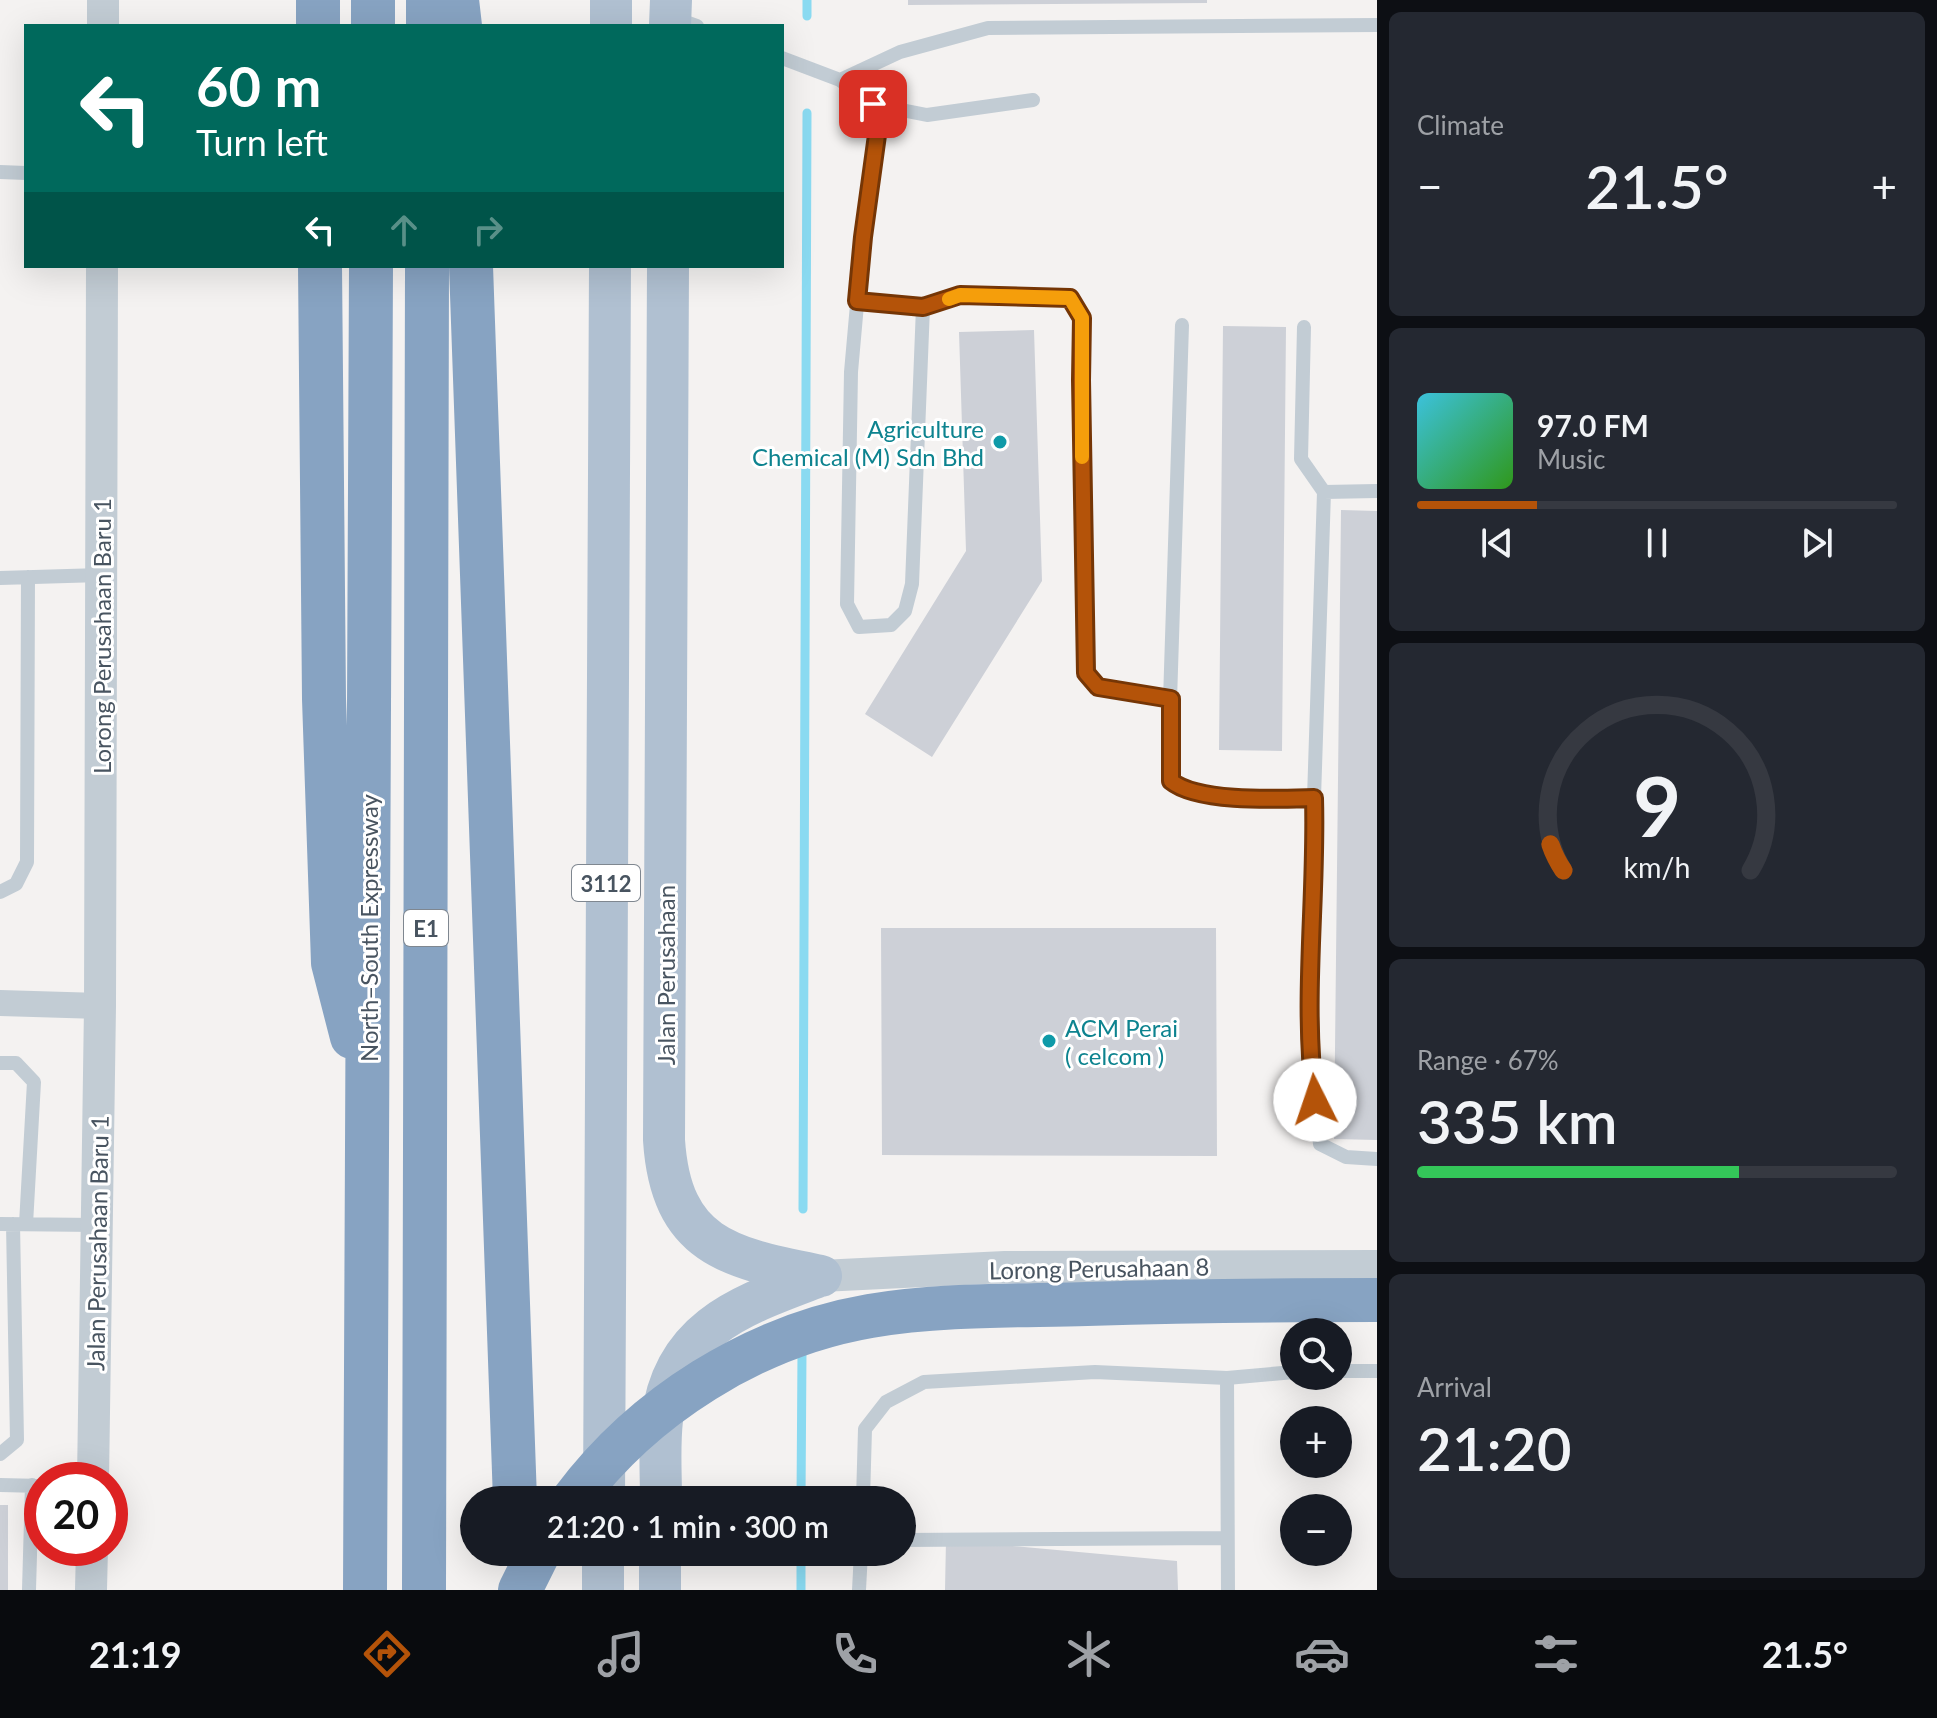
<!DOCTYPE html>
<html lang="en">
<head>
<meta charset="utf-8">
<style>
  :root { --surface:#171b24; --page:#242831; --text:#f1f3f6; --muted:#9ea1a6; --line:#363941; --accent:#b45309 }
  body { margin:0; font-family:Lato,sans-serif; background:var(--page); color:var(--text); height:100vh; display:flex; flex-direction:column; font-size:30px; white-space:nowrap }
  * { box-sizing:border-box; margin:0 }
  p { font-size:26px; color:var(--muted) }
  .icon { flex:none; width:44px; height:44px; fill:none; stroke:currentColor; stroke-width:2; stroke-linecap:round; stroke-linejoin:round }
  .map { position:relative; flex:1; overflow:hidden }
  .side { display:flex; flex-direction:column; gap:12px; padding:12px; background:#0d0f14; width:560px }
  .side>* { flex:none }
  .guide { position:absolute; left:24px; top:24px; width:760px; height:244px; border-radius:0px; box-shadow:0 8px 32px #0002; background:#00695c; color:#fff; overflow:hidden }
  .tools { position:absolute; left:1280px; top:1318px; display:grid; gap:16px }
  .tools a { display:grid; place-items:center; width:72px; height:72px; border-radius:50%; background:var(--surface); box-shadow:0 8px 32px #0002; font-size:40px }
  .speed { position:absolute; left:24px; top:1462px; display:flex; gap:16px; font-size:40px; font-weight:700; text-align:center }
  .speed>* { display:grid; place-content:center; width:104px; height:104px; border-radius:50%; background:var(--surface); box-shadow:0 8px 32px #0002; line-height:1 }
  .speed .limit { border:12px solid #d22; background:#fff; color:#111 }
  .pin { position:absolute; display:grid; place-items:center; width:68px; height:68px; color:#fff; margin:-34px; border-radius:16px; box-shadow:0 4px 12px #0006 }
  .me { position:absolute; width:88px; margin:-44px; rotate:356deg; stroke-linejoin:round; filter:drop-shadow(0 0 6px #0008) }
  .turn { display:flex; align-items:center; gap:28px; height:168px; padding:0 40px; font-size:36px }
  .turn .icon { width:104px; height:104px; stroke-width:2.5 }
  .turn b { display:block; font-size:56px; line-height:68px }
  .lanes { display:flex; align-items:center; height:76px; padding:0 40px; background:#0003; justify-content:center; gap:40px; direction:ltr }
  .lanes .off { opacity:.35 }
  .big { font-size:60px; font-weight:600; line-height:1.1 }
  .side .tile { flex:1; display:flex; flex-direction:column; justify-content:center; gap:12px; min-width:0; padding:0 28px; border-radius:12px; background:var(--page) }
  .side .dial { align-items:center; gap:0 }
  .dial svg { height:208px; overflow:visible; fill:none; stroke:var(--line); stroke-width:7; stroke-linecap:round; text-anchor:middle }
  .dial text { fill:var(--text); stroke:none }
  .song { display:flex; align-items:center; gap:24px }
  .cover { width:96px; height:96px; border-radius:12px; background:linear-gradient(135deg,hsl(190 70% 55%),hsl(110 70% 35%)) }
  .played { height:8px; border-radius:4px; background:linear-gradient(90deg,var(--accent) 25%,var(--line) 25%) }
  .keys { display:flex; justify-content:space-around; direction:ltr }
  .heat { display:flex; justify-content:space-between; align-items:center; font-size:44px; direction:ltr }
  .charge { height:12px; border-radius:6px; background:linear-gradient(90deg,#34c759 67%,var(--line) 0) }
  .trip { position:absolute; left:460px; top:1486px; width:456px; height:80px; border-radius:40px; background:var(--surface); box-shadow:0 8px 32px #0002; font-weight:600; line-height:80px; text-align:center }
  .menu { display:flex; height:128px; justify-content:space-around; align-items:center; background:#090b0e; color:var(--muted) }
  .menu .icon { width:56px; height:56px }
  .menu .active { color:var(--accent) }
  .menu b { font-size:36px; color:var(--text) }
  main { display:flex; flex:1; min-height:0 }
  .map>svg:first-child { display:block }
  .lines { fill:none; stroke-linecap:round; stroke-linejoin:round }
  .stream { stroke:#8adaf1; stroke-width:9 }
  .building { fill:#cdd0d7 }
  .service { stroke:#c2ccd4; stroke-width:14 }
  .minor { stroke:#c2ccd4; stroke-width:26 }
  .tertiary { stroke:#c2ccd4; stroke-width:32 }
  .primary { stroke:#b0c0d1; stroke-width:42 }
  .motorway { stroke:#87a3c2; stroke-width:44 }
  .route-casing { stroke:#753606; stroke-width:20 }
  .route { stroke:#b45309; stroke-width:14 }
  .slow { stroke:#f59e0b; stroke-width:14 }
  .culture-dot { fill:#0f9aa8; stroke:#fff; stroke-width:3 }
  .labels { text-anchor:middle; dominant-baseline:central; stroke-width:6; stroke-linejoin:round; paint-order:stroke }
  .shield { fill:#fff; stroke:#7f8790; stroke-width:2 }
  .shield-label { font-size:22px; font-weight:bold; fill:#485460 }
  .culture-label { font-size:24px; fill:#0d838f; stroke:#fff; text-anchor:end }
  .street-label { font-size:24px; fill:#485460; stroke:#fff }
</style>
</head>
<body>
<main>
<div class="map">
<svg width="1377" height="1590" viewBox="0 0 1377 1590">
  <rect width="100%" height="100%" fill="#f4f2f1"/>
  <g class="lines">
    <path class="stream" d="M807,16V0
      M803,1209L807,113
      M801,1500L802,1352
      M801,1590V1552"/>
  </g>
  <path class="building" d="M908,0H1207V3L908,5Z
    M1223,326L1286,327L1282,751L1219,750Z
    M1034,330L1042,581L932,757L865,714L966,551L959,332Z
    M1341,510L1377,511V1140L1334,1139Z
    M881,928H1216L1217,1156L882,1155Z
    M0,1505H8V1590H0Z
    M946,1540L1177,1561L1178,1590H945Z"/>
  <g class="lines">
    <path class="service" d="M675,18L697,26
      M782,58L840,80L873,104L881,106L863,237L851,372L847,604L859,627L891,625L905,611L912,584L923,307
      M840,80L900,52L988,28L1377,25
      M881,106L927,115L1033,100
      M0,172L26,173
      M857,301L923,307L960,295L1070,298L1082,318L1081,380L1086,673L1098,687L1171,699
      M1182,325L1169,732L1171,781C1198,803 1278,799 1314,798
      M1304,327L1301,459L1324,492L1377,491
      M1324,492L1314,798L1316,850L1310,964L1312,1078L1320,1144L1346,1157L1377,1159
      M0,578L101,575
      M0,892L16,884L27,862L28,577
      M0,1063H16L34,1082L26,1224
      M0,1224L97,1225
      M1338,1371H1377
      M0,1454L17,1440L13,1224
      M0,1485L42,1486
      M863,1500L865,1429L886,1402L924,1382L1095,1372L1227,1378
      M902,1540L1227,1538
      M29,1590L32,1485
      M859,1590L861,1552
      M1228,1590L1227,1378L1294,1372"/>
    <path class="minor" d="M0,1003L100,1006"/>
    <path class="tertiary" d="M103,26V0
      M821,1276L1005,1267L1377,1266
      M93,1480L100,1006L102,266
      M91,1590L92,1548"/>
    <path class="primary" d="M611,26V0
      M670,26L671,0
      M668,266L664,1140C671,1248 731,1258 821,1276
      M604,1500L610,266
      M661,1500C661,1473 659,1446 662,1420C673,1326 744,1305 820,1276
      M603,1590V1552
      M660,1590V1552"/>
    <path class="motorway" d="M318,0V26
      M457,0L460,26
      M373,26V0
      M428,26V0
      M320,266L324,699L333,963L352,1037
      M471,266L515,1500
      M573,1500C643,1406 754,1336 870,1316C941,1304 1015,1306 1087,1304C1184,1301 1280,1300 1377,1300
      M365,1590L371,266
      M424,1590L427,266
      M520,1590L539,1552"/>
  </g>
  <g class="lines">
    <g class="route-casing">
      <path id="route" d="M873,104L881,106L863,237L857,301L923,307L960,295L1070,298L1082,318L1081,380L1086,673L1098,687L1171,699V781C1198,803 1278,799 1314,798C1317,898 1302,1000 1315,1100"/>
    </g>
    <use href="#route" class="route"/>
    <path class="slow" d="M949,299L960,295L1070,298L1082,318V457"/>
  </g>
  <g class="culture-dot">
    <circle cx="1000" cy="442" r="8"/>
    <circle cx="1049" cy="1041" r="8"/>
  </g>
  <g class="labels">
    <g class="shield">
      <rect x="572" y="865" width="68" height="36" rx="6"/>
      <rect x="404" y="910" width="44" height="36" rx="6"/>
    </g>
    <g class="shield-label">
      <text x="606" y="883">3112</text>
      <text x="426" y="928">E1</text>
    </g>
    <g class="culture-label">
      <text x="984" y="428">Agriculture<tspan x="984" dy="28">Chemical (M) Sdn Bhd</tspan></text>
      <text x="1065" y="1027" text-anchor="start">ACM Perai<tspan x="1065" dy="28">( celcom )</tspan></text>
    </g>
    <g class="street-label">
      <text transform="translate(101 636) rotate(-90)">Lorong Perusahaan Baru 1</text>
      <text transform="translate(368 928) rotate(-90)">North–South Expressway</text>
      <text transform="translate(665 975) rotate(-90)">Jalan Perusahaan</text>
      <text transform="translate(97 1243) rotate(-89)">Jalan Perusahaan Baru 1</text>
      <text transform="translate(1099 1268) rotate(-1)">Lorong Perusahaan 8</text>
    </g>
  </g>
</svg>
<div class="tools">
<a><svg class="icon" aria-label="search" viewBox="0 0 24 24"><circle cx="10" cy="10" r="6"/><path d="M15 15l6 6"/></svg></a>
<a>+</a>
<a>−</a>
</div>
<div class="speed"><div class="limit">20</div></div>
<div class="pin" style="left:873px;top:104px;background:#d93025"><svg class="icon" aria-label="arrive" viewBox="0 0 24 24"><path d="M6 21V4h12l-3 4 3 4H6"/></svg></div>
<svg class="me" style="left:1315px;top:1100px" viewBox="-20 -20 40 40"><circle r="19" fill="#fff"/><path d="M0-13L10 11 0 6-10 11z" fill="#b45309"/></svg>
<div class="trip">21:20 · 1 min · 300 m</div>
<div class="guide">
<div class="turn"><svg class="icon" aria-label="left" viewBox="0 0 24 24"><path d="M17 20v-9H6M10 6l-5 5 5 5"/></svg><div><b>60 m</b>Turn left</div></div>
<div class="lanes"><svg class="icon" aria-label="left" viewBox="0 0 24 24"><path d="M17 20v-9H6M10 6l-5 5 5 5"/></svg><svg class="icon off" aria-label="ahead" viewBox="0 0 24 24"><path d="M12 20V5M6 11l6-6 6 6"/></svg><svg class="icon off" aria-label="right" viewBox="0 0 24 24"><path d="M7 20v-9h11M14 6l5 5-5 5"/></svg></div>
</div>
</div>
<section class="side">
<div class="tile"><p>Climate</p>
<div class="heat"><a>−</a><b class="big">21.5°</b><a>+</a></div>
</div>
<div class="tile">
<div class="song"><i class="cover"></i><div><b>97.0 FM</b><p>Music</p></div></div>
<div class="played"></div>
<div class="keys"><svg class="icon" aria-label="previous" viewBox="0 0 24 24"><path d="M18 5L8 12l10 7zM5 5v14"/></svg><svg class="icon" aria-label="pause" viewBox="0 0 24 24"><path d="M8 5v14M16 5v14"/></svg><svg class="icon" aria-label="next" viewBox="0 0 24 24"><path d="M6 5l10 7-10 7zM19 5v14"/></svg></div>
</div>
<div class="tile dial"><svg viewBox="0 0 100 80">
<path d="M14 69A42 42 0 1 1 86 69"/>
<path d="M14 69A42 42 0 0 1 9 59" stroke="#b45309"/>
<text x="50" y="56" font-size="32" font-weight="700">9</text>
<text x="50" y="72" font-size="11">km/h</text>
</svg></div>
<div class="tile"><p>Range · 67%</p><b class="big">335 km</b><div class="charge"></div></div>
<div class="tile"><p>Arrival</p><b class="big">21:20</b></div>
</section>
</main>
<nav class="menu">
<b>21:19</b>
<svg class="icon active" aria-label="directions" viewBox="0 0 24 24"><path d="M12 3l9 9-9 9-9-9zM9 14v-3h6M13 9l2 2-2 2"/></svg>
<svg class="icon" aria-label="music" viewBox="0 0 24 24"><path d="M9 18V5l10-2v13"/><circle cx="6" cy="18" r="3"/><circle cx="16" cy="16" r="3"/></svg>
<svg class="icon" aria-label="phone" viewBox="0 0 24 24"><path d="M5 4h4l2 5-3 2q2 4 5 5l2-3 5 2v4C11 20 4 13 5 4z"/></svg>
<svg class="icon" aria-label="climate" viewBox="0 0 24 24"><path d="M12 3v18M4 7l16 10M4 17L20 7"/></svg>
<svg class="icon" aria-label="car" viewBox="0 0 24 24"><path d="M5 17H2v-5l4-1 3-4h7l3 4 3 1v5h-3M9 17h6M6 11h13"/><circle cx="7" cy="17" r="2"/><circle cx="17" cy="17" r="2"/></svg>
<svg class="icon" aria-label="filters" viewBox="0 0 24 24"><path d="M4 7h16M4 17h16"/><circle cx="9" cy="7" r="2"/><circle cx="15" cy="17" r="2"/></svg>
<b>21.5°</b>
</nav>
</body>
</html>
